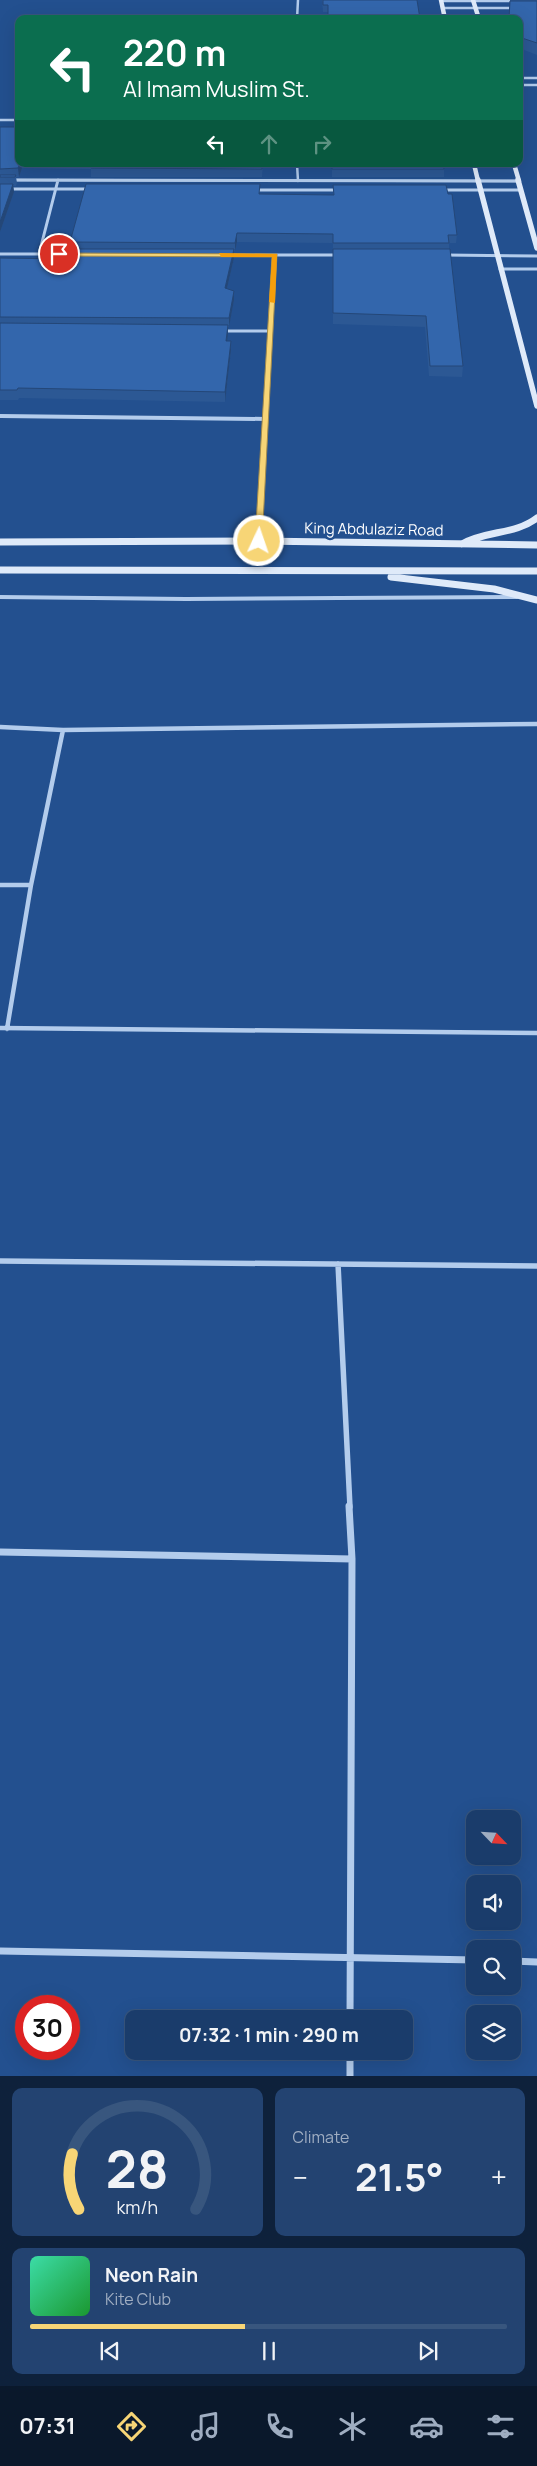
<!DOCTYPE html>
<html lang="en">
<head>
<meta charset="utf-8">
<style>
  :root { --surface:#1a3c6b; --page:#234371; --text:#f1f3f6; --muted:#9fadc1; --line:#38567e; --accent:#f7d576 }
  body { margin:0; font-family:Manrope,sans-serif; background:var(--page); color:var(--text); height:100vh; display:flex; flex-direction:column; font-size:19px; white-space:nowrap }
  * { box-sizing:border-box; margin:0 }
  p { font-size:16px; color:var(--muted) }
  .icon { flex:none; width:28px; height:28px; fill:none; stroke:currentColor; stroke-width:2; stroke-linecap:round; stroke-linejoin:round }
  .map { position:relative; height:2076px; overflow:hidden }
  .panel { display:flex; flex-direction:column; gap:12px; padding:12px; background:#0e213b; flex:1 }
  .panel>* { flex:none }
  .top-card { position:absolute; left:15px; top:15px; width:508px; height:152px; border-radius:10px; box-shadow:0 5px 20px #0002,0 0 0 1px var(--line); background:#0b6e4f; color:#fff; overflow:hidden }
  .needle { width:32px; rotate:115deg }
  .tools { position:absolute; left:466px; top:1810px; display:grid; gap:10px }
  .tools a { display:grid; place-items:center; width:55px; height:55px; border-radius:10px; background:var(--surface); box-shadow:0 5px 20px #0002,0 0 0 1px var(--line); font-size:25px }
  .speed { position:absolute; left:15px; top:1995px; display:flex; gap:10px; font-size:25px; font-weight:700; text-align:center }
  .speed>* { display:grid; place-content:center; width:65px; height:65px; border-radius:50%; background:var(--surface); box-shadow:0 5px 20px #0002,0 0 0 1px var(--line); line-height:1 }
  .speed .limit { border:8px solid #d22; background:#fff; color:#111 }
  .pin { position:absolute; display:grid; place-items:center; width:42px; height:42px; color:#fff; margin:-21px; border:2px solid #fff; border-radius:50%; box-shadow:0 1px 5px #0007 }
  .me { position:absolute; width:55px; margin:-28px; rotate:3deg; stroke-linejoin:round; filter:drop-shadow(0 0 4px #0008) }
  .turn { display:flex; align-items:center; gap:18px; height:105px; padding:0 25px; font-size:22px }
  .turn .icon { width:65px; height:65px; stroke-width:2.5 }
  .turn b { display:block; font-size:35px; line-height:42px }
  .lanes { display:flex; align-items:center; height:48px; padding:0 25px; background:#0003; justify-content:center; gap:25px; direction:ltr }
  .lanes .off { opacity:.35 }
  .big { font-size:38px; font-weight:700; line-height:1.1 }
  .panel .card { flex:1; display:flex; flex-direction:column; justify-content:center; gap:8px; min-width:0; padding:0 18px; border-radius:10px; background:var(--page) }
  .panel .dial { align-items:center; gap:0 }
  .dial svg { height:130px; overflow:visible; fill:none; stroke:var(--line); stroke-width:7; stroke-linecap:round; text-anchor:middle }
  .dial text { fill:var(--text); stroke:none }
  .song { display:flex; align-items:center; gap:15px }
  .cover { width:60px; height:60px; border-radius:8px; background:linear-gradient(135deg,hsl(160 70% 55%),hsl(130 70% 35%)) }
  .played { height:5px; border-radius:2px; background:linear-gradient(90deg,var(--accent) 45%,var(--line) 45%) }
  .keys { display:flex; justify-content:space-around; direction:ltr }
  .heat { display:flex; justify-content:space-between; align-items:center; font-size:28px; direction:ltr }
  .panel .tiles { flex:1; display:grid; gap:12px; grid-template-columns:1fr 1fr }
  .card:last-child { grid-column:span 2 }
  .trip { position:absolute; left:125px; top:2010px; width:288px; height:50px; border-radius:10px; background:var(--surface); box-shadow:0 5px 20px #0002,0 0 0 1px var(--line); font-weight:700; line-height:50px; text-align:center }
  .tabs { display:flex; height:80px; justify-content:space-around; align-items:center; background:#0a182b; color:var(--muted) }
  .tabs .icon { width:35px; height:35px }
  .tabs .on { color:var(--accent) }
  .tabs b { font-size:22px; color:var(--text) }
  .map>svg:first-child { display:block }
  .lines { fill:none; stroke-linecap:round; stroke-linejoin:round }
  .minor-far5 { stroke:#b3ccec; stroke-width:2.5 }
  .minor-far4 { stroke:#b3ccec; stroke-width:3 }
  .minor-far3 { stroke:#b3ccec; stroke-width:4 }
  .minor-far2 { stroke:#b3ccec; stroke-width:4.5 }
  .minor-far1 { stroke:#b3ccec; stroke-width:5.5 }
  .minor { stroke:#b3ccec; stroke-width:7 }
  .secondary-far2 { stroke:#dfeaf9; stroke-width:4.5 }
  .secondary-far1 { stroke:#dfeaf9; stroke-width:5.5 }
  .secondary { stroke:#dfeaf9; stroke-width:7 }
  .wall { fill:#2c5894 }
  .shaded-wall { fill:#244778 }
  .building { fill:#3366ac; stroke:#244778 }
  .route { fill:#f7d576; stroke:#a18a4d }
  .slow { fill:#f59e0b }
  .labels { text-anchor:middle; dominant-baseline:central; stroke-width:5; stroke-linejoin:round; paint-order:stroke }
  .far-street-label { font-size:15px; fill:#fff; stroke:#23508f }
</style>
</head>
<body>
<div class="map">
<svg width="537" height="2076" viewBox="0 0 537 2076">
  <rect width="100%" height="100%" fill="#23508f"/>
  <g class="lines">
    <path class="minor-far5" d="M441,1H517
      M442,8H514
      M297,19L298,0
      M519,78H537
      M519,85H537
      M0,120H19
      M297,164L298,181
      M0,180L518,181"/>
    <path class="minor-far4" d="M8,180L518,181
      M0,189H89
      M255,190H339
      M440,190H521
      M0,254H72
      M39,254L58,180
      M228,255H339
      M445,255L537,256
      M500,269H537
      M221,331H271
      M266,409L275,255"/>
    <path class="minor-far3" d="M0,416L266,419
      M259,541L266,407
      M0,597L186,599L517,597"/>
    <path class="minor-far2" d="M0,727L63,730L537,724
      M0,885H31
      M0,1028L537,1033
      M7,1029L31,885L63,730"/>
    <path class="minor-far1" d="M0,1261L537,1266
      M338,1264L350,1507"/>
    <path class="minor" d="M349,1506L352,1559L350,2019
      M0,1552L352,1559
      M0,1951L475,1960
      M512,1961L537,1962
      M350,2051V2076"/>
    <path class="secondary-far2" d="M441,0L445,19
      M473,0L479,19
      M474,164L478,181
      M514,164L519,181"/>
    <path class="secondary-far1" d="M478,180L537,406
      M518,180L537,248"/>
    <path class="secondary" d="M0,542L259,541L537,545
      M462,544C487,530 515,535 537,518
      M0,570L537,571
      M391,577L494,589L537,600"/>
  </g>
  <path class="wall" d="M322,0H417L420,19H328V12H323Z
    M510,0H537V55L519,48V19H509Z
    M0,127L19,164H263L262,177H91V169L22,168L19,177H16L17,183L16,186H13L14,192L0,232Z
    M332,164H443L444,169V177H332Z
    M333,185L448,194L457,235L456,243H449V249L463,366L462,377L429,376L425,327L333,324V243L237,242L235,251H234V258L227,289L234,300L229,327H228L227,341L231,350L225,402L19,398L18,400H0V258L65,259L70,249V242L260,194L333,195Z"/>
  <path class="shaded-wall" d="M20,164H21L22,168L19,177L18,168Z
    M13,184L14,192L0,232V222Z
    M237,233V242L235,251V243Z
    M234,249V258L225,297V288Z
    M234,291V300L229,327V318Z
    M228,325V334L226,350V341Z
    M231,341V350L225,402V392Z"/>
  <path class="building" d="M323,0H417L420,19H331V16H328V5H323Z
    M510,1H537V43L519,37V19H509Z
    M0,127H19V164H20L18,168L0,169Z
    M92,164H262V169L91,168Z
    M332,164H443L444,169H332Z
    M0,175H16L15,177H0Z
    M0,184H13L0,222Z
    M86,184H260L259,194L334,195L333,185H446L448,194H452L457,235H448L449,243H333V234L237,233L235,243L70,242Z
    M68,249H234L225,288L234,291L229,318L0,317V258L65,259Z
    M333,249H450L463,366H430L426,316L333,313Z
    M0,323L228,325L226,341H231L225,392L18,388L17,390H0Z"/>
  <path class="route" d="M57,253L277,254L262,543L255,541L272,257L59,256Z"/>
  <path class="slow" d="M219,253L277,254L275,303L269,302L272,257H221Z"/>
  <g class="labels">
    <g class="far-street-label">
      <text transform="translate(374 529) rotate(1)">King Abdulaziz Road</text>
    </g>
  </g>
</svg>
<div class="tools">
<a><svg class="needle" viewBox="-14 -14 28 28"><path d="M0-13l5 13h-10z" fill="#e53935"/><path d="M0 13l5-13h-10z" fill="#9fadc1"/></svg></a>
<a><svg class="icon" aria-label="sound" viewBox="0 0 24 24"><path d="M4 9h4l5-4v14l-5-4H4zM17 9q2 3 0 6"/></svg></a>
<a><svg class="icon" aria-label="search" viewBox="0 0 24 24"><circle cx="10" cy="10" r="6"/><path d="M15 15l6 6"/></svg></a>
<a><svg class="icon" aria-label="layers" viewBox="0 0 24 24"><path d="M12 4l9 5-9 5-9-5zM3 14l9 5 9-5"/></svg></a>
</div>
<div class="speed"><div class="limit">30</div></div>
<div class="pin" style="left:59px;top:254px;background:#d93025"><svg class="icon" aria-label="arrive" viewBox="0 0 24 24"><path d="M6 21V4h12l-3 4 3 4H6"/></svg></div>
<svg class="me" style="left:259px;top:541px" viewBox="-20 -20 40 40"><circle r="17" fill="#f7d576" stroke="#fff" stroke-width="3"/><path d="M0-11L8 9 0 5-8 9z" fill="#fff"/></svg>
<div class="trip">07:32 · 1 min · 290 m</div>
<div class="top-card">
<div class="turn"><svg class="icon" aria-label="left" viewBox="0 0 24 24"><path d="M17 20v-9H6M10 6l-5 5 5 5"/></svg><div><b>220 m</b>Al Imam Muslim St.</div></div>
<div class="lanes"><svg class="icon" aria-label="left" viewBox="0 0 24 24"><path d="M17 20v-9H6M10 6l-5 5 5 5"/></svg><svg class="icon off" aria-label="ahead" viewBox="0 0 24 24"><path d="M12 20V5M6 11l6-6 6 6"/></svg><svg class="icon off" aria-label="right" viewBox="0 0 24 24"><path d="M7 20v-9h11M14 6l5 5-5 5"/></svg></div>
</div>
</div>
<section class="panel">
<div class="tiles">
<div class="card dial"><svg viewBox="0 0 100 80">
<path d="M14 69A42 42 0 1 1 86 69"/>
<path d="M14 69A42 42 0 0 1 10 35" stroke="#f7d576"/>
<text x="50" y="56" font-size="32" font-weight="700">28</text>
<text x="50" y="72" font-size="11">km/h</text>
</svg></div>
<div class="card"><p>Climate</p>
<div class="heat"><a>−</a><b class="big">21.5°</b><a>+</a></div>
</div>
<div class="card">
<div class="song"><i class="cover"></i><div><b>Neon Rain</b><p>Kite Club</p></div></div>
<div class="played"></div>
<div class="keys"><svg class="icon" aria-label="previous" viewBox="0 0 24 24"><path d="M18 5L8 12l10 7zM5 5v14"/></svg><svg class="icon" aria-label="pause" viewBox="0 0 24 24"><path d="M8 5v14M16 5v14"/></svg><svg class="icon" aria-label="next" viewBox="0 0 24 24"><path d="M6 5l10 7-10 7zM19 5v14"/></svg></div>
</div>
</div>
</section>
<nav class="tabs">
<b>07:31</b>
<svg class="icon on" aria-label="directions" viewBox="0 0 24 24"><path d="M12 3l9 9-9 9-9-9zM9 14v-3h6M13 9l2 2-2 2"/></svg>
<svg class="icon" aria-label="music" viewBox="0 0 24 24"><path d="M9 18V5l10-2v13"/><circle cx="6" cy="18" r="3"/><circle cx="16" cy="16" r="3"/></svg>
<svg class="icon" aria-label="phone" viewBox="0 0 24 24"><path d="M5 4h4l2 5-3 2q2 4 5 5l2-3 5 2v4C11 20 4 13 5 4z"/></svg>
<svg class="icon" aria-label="climate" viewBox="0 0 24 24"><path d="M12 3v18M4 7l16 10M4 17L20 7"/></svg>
<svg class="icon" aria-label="car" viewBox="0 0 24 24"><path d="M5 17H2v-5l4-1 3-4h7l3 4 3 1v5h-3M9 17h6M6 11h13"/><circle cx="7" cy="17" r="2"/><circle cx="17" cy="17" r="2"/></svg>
<svg class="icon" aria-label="filters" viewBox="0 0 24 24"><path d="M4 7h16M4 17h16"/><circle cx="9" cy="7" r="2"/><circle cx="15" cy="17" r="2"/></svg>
</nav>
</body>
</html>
